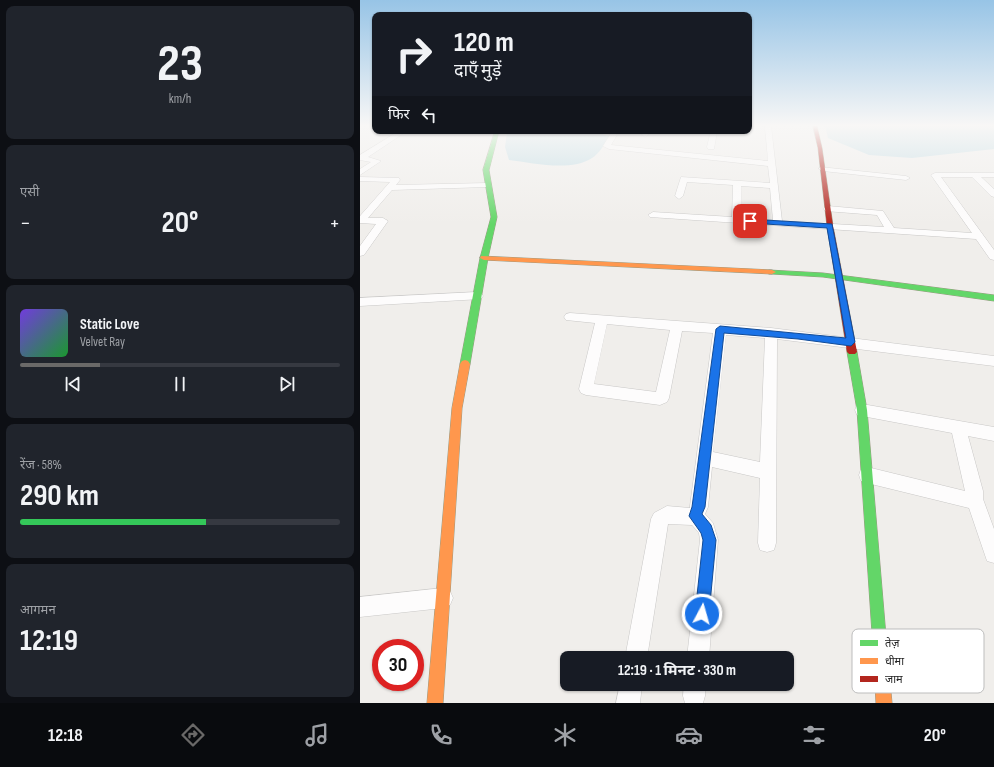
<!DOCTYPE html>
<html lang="hi">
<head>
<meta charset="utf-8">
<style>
  :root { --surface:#171b24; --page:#20242c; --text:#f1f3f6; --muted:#9ea1a6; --line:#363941; --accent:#6a6968 }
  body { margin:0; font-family:"Sofia Sans Condensed","Noto Sans Devanagari",sans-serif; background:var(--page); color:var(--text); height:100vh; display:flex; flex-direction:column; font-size:15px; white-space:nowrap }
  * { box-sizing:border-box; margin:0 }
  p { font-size:13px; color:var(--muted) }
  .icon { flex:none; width:22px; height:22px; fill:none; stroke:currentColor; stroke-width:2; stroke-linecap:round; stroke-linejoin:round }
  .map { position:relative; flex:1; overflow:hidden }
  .sheet { display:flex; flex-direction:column; gap:6px; padding:6px; background:#0d0f14; width:360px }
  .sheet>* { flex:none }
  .guide { position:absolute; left:12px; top:12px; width:380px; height:122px; border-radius:8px; box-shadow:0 1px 3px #0004; background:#171b24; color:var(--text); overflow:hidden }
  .speed { position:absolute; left:12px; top:639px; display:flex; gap:8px; font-size:20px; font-weight:700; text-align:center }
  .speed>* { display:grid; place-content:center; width:52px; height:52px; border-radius:50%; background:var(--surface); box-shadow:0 1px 3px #0004; line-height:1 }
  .speed .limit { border:6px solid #d22; background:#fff; color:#111 }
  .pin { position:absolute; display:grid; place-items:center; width:34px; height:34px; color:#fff; margin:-17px; border-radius:8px; box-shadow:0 2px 6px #0006 }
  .me { position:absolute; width:44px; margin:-22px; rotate:6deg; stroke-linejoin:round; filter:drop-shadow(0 0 3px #0008) }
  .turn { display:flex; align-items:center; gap:14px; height:84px; padding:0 16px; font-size:18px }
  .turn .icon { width:52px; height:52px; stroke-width:2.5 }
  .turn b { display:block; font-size:28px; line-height:34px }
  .then { display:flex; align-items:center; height:38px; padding:0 16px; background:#0003; gap:8px; font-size:15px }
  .big { font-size:30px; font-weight:700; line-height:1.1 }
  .sheet .widget { flex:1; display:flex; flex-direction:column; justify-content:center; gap:6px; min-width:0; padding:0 14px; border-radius:8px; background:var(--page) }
  .sheet .dial { align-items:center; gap:0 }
  .dial b { font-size:52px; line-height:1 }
  .song { display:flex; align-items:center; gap:12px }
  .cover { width:48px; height:48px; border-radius:6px; background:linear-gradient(135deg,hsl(260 70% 55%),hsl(130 70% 35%)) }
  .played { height:4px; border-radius:2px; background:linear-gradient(90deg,var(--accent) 25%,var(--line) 25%) }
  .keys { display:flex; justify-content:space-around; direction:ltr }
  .heat { display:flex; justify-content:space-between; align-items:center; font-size:22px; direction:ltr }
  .charge { height:6px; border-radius:3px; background:linear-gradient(90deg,#34c759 58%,var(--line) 0) }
  .trip { position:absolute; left:200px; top:651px; width:234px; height:40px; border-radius:8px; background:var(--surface); box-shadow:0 1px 3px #0004; font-weight:700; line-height:40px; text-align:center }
  .tab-bar { display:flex; height:64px; justify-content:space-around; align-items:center; background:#090b0e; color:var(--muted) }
  .tab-bar .icon { width:28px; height:28px }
  .tab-bar .active { color:var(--accent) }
  .tab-bar b { font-size:18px; color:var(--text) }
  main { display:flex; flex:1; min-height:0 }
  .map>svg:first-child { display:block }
  .water { fill:#bfdbe3 }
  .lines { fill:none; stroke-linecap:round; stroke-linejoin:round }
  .street-casing { stroke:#c9c8c7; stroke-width:1 }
  .fast-casing { stroke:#999a82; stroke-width:1 }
  .slow-casing { stroke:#999a82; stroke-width:1 }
  .jam-casing { stroke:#999a82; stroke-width:1 }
  .street { fill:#fdfcfc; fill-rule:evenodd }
  .fast { fill:#63d668; fill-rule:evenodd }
  .slow { fill:#ff974d; fill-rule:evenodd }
  .jam { fill:#b3261e; fill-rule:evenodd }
  .route { fill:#1a73e8; stroke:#114b97 }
  .key { fill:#fff; stroke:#bdbdbd; stroke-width:1 }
  .key-label { font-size:11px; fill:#222 }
</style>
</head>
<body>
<main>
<section class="sheet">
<div class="widget dial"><b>23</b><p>km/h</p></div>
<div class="widget"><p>एसी</p>
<div class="heat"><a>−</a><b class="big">20°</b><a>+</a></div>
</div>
<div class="widget">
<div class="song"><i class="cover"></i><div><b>Static Love</b><p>Velvet Ray</p></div></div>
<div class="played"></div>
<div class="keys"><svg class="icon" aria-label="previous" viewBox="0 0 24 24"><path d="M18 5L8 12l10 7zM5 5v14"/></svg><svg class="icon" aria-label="pause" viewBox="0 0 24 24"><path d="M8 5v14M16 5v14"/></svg><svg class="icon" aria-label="next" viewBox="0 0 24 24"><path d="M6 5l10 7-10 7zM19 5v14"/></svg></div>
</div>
<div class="widget"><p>रेंज · 58%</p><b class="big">290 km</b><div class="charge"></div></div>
<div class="widget"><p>आगमन</p><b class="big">12:19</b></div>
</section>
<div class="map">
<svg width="634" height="703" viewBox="0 0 634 703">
  <rect width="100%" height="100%" fill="#f0eeeb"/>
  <path class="water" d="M465,126H630L634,128V149L552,158L509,155L468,138Z
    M150,131H241L239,134L250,136C245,143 239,154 232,158C211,172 173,163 149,160L145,147L147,132Z"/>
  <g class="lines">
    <g class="street-casing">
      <path id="street" d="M405,126H411L422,221L524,227L517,215L465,211L464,209L465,207L468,206L523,211L534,228L612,233L571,175L575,173H634V177H621L634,189V197L631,196L612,177H581L634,250V260L630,259L616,239L290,217L288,215L293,212L372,217L373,185L327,182L323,196L319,199L315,196L321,177L410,183L408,166L249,149L243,146L250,135L246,131H253L257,135L251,145L408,161ZM381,186L410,188L413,220L382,218Z
        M39,131H47L8,157L21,161L0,175V169L11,162L0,160V155Z
        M285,131H291L287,136L285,137L282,135Z
        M338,131H357L354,149H348L347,147L350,134L341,133Z
        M460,167L546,176L550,178L546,180L463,171L459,169Z
        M0,177L39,178L40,180L36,185L127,183L131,185L127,187L32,190L8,218H23L28,221L4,255L0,256V246L16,224L0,223V216L30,182L0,181Z
        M117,292L121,293L123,296L121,299L0,306V298Z
        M210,313L411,328L634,356V366L417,339L416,543L414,550L407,552L400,550L398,543L400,478L352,467L348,507L345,514L353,523L358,540L349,658H327L340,540L339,533L332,525L308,524L287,658H265L291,519L294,513L307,506L330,508V506L353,333L322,331L309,398L307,402L300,405L226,395L221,393L219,389L235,323L206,320L204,317L206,314ZM247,324L310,330L296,392L234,384ZM366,335L405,338L400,462L353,452Z
        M502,404L634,427V441L608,436L623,491V499L634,529V563L627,561L609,508L507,483L501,481L499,475L501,469L507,467L605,491L592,433L502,416L497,415L495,410L497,405Z
        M83,588L90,591L93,598L90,605L83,608L0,617V597Z
        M260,684H282L280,703H256Z
        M324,684H346L345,696L343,703H325L323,696Z"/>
    </g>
    <g class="fast-casing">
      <path id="fast" d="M135,131H139L129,170L137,217L128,258L110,364L108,367H102L100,364L120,258L131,217L123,170Z
        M409,270L463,273L634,295V301L463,277L412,274H409Z
        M492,348L495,350L497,352L507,410L527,648L525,653L520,655L515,653L513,648L497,410L487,352L489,350Z"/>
    </g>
    <g class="slow-casing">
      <path id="slow" d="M121,256L412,270L416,272L412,274L124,260L120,258Z
        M105,360L108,361L110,364L102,408L83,703H67L92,408L100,364L102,361Z
        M520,641L525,643L527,648L532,703H516L513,648L515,643Z"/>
    </g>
    <g class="jam-casing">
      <path id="jam" d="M453,126H457L462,148L473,226L497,352L495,354H489L487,352L467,226L458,148Z"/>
    </g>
    <use href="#street" class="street"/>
    <use href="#fast" class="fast"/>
    <use href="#slow" class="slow"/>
    <use href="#jam" class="jam"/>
  </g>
  <linearGradient id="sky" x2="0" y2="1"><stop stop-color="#97c4e6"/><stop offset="0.56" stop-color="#f8f7f6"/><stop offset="1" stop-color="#f8f7f6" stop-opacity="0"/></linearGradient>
  <rect width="634" height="224" fill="url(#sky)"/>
  <path class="route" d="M388,219L472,224L495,342L491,346L438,339L364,333L345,507L342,514L351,525L356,540L349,614L347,619L342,621L337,619L335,614L343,540L341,533L329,516L332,507L356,329L360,326L486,338L467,228L390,223L388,222Z"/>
  <rect x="492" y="629" width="132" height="64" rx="6" class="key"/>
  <rect x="500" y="640" width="18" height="6" fill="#63d668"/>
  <rect x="500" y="658" width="18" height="6" fill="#ff974d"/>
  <rect x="500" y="676" width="18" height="6" fill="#b3261e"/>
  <g class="key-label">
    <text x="525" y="647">तेज़</text>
    <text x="525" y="665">धीमा</text>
    <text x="525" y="683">जाम</text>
  </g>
</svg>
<div class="speed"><div class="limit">30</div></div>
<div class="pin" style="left:390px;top:221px;background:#d93025"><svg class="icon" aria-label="arrive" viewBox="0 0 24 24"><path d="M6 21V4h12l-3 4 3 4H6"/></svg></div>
<svg class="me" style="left:342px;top:614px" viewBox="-20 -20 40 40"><circle r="17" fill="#1a73e8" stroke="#fff" stroke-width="3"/><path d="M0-11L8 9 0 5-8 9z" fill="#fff"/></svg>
<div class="trip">12:19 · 1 मिनट · 330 m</div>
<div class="guide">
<div class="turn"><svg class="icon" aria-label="right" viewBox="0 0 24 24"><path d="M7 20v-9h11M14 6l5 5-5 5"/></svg><div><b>120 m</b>दाएँ मुड़ें</div></div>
<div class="then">फिर<svg class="icon" aria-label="left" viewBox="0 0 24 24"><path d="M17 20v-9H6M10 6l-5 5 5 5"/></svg></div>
</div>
</div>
</main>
<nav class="tab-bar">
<b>12:18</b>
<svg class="icon active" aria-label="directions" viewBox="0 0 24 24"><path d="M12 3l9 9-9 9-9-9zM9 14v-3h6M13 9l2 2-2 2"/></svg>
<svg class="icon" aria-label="music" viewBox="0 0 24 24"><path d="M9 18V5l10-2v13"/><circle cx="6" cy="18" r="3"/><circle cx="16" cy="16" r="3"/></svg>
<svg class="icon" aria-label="phone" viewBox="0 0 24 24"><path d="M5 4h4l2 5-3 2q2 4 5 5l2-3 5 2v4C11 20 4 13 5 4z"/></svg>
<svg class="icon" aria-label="climate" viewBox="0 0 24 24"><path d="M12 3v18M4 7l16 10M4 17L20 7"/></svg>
<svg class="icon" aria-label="car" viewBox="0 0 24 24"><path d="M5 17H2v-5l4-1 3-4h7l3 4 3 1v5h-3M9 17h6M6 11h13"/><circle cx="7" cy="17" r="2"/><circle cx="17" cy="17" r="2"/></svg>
<svg class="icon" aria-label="filters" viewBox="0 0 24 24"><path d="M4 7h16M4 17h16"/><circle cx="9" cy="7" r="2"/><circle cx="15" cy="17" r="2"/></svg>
<b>20°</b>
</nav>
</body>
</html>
